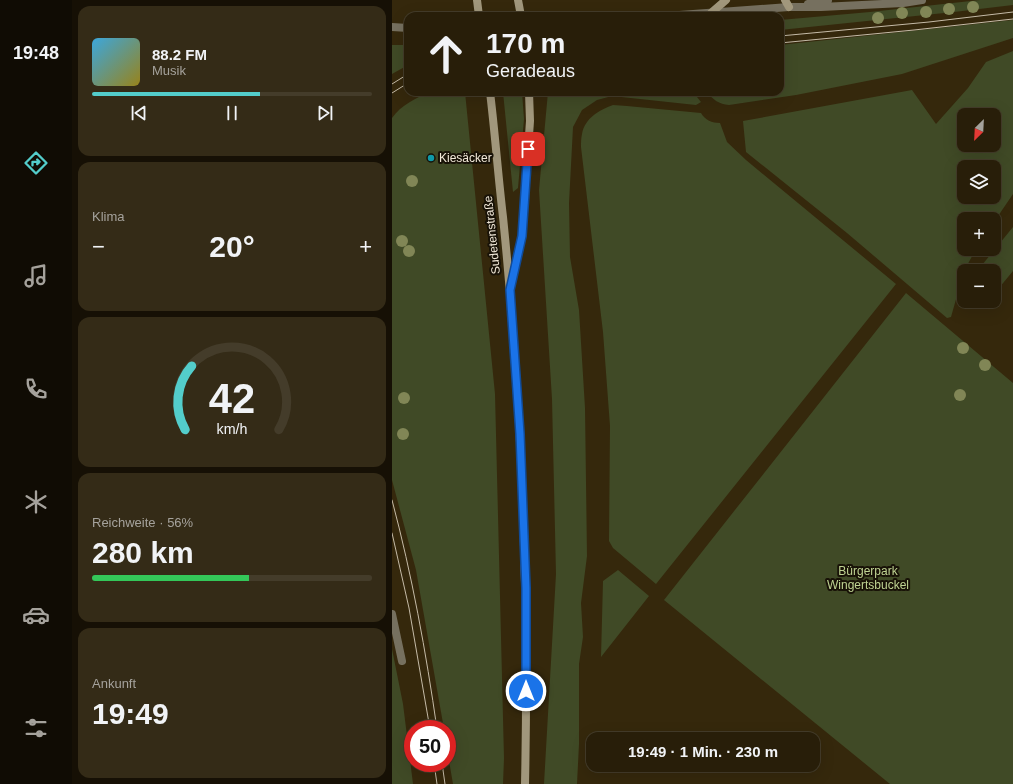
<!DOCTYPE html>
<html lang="de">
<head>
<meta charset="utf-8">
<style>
  :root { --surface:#281e09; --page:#342b17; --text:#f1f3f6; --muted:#a5a29c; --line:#443c2a; --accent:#53cdcb }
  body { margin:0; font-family:Arial,sans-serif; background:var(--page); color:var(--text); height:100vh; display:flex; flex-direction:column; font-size:15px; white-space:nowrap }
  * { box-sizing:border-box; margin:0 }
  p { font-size:13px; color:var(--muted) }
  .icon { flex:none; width:22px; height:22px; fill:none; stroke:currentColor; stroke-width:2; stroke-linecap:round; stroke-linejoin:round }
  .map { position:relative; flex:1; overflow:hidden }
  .drawer { display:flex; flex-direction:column; gap:6px; padding:6px; background:#161005; width:320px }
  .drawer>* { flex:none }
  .banner { position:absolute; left:12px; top:12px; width:380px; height:84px; border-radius:12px; box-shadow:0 4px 16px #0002,0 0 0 1px var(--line); background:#281e09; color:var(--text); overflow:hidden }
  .needle { width:26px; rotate:204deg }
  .fabs { position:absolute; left:565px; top:108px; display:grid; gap:8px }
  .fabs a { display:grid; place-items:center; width:44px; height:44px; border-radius:8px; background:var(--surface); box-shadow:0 4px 16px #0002,0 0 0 1px var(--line); font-size:20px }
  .speed { position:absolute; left:12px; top:720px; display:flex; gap:8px; font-size:20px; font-weight:700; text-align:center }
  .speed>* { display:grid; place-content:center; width:52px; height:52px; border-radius:50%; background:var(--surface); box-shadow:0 4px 16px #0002,0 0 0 1px var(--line); line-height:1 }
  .speed .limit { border:6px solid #d22; background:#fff; color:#111 }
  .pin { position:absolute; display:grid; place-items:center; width:34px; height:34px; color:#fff; margin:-17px; border-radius:8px; box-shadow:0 2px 6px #0006 }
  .me { position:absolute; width:44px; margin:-22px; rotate:0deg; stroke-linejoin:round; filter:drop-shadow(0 0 3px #0008) }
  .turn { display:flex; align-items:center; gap:14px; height:84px; padding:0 16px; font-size:18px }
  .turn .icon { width:52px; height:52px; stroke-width:2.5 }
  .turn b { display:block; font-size:28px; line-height:34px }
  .big { font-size:30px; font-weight:800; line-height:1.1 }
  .drawer .widget { flex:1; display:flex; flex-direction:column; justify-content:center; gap:6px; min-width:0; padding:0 14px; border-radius:12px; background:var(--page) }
  .drawer .dial { align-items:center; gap:0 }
  .dial svg { height:104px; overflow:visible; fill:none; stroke:var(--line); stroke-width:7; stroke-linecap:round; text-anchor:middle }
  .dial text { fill:var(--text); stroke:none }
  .song { display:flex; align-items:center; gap:12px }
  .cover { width:48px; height:48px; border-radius:6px; background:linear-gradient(135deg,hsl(200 70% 55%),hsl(50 70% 35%)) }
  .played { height:4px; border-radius:2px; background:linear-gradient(90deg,var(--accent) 60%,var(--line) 60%) }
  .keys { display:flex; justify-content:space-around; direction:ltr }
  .heat { display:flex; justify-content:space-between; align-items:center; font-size:22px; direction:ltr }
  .charge { height:6px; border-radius:3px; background:linear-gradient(90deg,#34c759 56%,var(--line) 0) }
  .trip { position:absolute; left:194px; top:732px; width:234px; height:40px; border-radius:12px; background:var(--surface); box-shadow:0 4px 16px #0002,0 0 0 1px var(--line); font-weight:800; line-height:40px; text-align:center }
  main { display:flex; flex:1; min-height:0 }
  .dock { display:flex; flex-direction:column; width:72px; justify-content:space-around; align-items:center; background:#100c04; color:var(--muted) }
  .dock .icon { width:28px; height:28px }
  .dock .on { color:var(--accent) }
  .dock b { font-size:18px; color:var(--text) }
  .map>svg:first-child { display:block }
  .green { fill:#404a26; fill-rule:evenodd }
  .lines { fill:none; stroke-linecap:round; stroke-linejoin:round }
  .service { stroke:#76705f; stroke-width:8 }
  .tertiary { stroke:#76705f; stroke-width:8 }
  .secondary { stroke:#a1977c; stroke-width:8 }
  .tram { stroke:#c5bba8; stroke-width:1 }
  .tree { fill:#818656 }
  .route-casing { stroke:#114b97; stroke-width:10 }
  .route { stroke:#1a73e8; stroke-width:7 }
  .culture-dot { fill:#0f9aa8; stroke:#181207; stroke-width:1.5 }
  .labels { text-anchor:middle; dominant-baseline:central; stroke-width:4; stroke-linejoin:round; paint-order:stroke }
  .poi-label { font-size:12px; fill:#f2e9d9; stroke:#181207; text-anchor:start }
  .street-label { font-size:12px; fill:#f2e9d9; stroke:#181207 }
  .park-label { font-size:12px; fill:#bfd392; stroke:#181207 }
</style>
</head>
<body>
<main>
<nav class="dock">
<b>19:48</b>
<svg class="icon on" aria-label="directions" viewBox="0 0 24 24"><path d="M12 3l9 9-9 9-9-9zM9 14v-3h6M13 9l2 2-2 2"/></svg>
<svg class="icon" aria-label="music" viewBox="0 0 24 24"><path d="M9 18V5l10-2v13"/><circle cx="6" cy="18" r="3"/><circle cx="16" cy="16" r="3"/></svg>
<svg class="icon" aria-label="phone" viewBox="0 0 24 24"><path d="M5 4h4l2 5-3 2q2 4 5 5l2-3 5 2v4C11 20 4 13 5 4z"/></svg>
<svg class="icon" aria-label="climate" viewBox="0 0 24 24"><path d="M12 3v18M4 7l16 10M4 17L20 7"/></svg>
<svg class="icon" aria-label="car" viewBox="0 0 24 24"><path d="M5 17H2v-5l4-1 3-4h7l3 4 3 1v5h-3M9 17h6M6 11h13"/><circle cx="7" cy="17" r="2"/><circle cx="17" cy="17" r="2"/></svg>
<svg class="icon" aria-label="filters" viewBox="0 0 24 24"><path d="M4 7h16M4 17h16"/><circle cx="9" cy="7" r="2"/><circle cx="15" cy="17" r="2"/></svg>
</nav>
<section class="drawer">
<div class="widget">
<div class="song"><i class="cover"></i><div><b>88.2 FM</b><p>Musik</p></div></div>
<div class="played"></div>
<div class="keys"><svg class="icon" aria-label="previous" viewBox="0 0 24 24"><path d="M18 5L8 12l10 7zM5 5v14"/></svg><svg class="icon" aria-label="pause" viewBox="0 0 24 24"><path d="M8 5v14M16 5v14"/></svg><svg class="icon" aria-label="next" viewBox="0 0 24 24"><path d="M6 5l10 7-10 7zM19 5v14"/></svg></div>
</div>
<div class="widget"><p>Klima</p>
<div class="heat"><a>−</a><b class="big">20°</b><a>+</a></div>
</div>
<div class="widget dial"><svg viewBox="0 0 100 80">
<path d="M14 69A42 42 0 1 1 86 69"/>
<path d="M14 69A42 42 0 0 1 19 20" stroke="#53cdcb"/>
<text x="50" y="56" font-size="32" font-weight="700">42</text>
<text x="50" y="72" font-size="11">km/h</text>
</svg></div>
<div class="widget"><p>Reichweite · 56%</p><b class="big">280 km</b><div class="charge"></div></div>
<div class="widget"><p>Ankunft</p><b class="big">19:49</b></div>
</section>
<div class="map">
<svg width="621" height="784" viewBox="0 0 621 784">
  <rect width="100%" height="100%" fill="#35280c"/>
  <path class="green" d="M588,0H621V5L562,12L388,30V20L478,12Z
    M621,20V38L510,74L404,95L337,105C327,104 321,100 315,92H388V45Z
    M0,45H16V65L0,74Z
    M621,51V194L602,222V219H572V249H584L572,271L559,317L555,318L455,233L354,152L351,121L520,90L544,124L576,88L594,62ZM572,115H602V145H572ZM572,167H602V197H572Z
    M38,92H47L49,95L65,92H73L103,394L112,758L111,784H61L55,749V729H52L24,570L0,480V118C9,105 24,98 38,92Z
    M111,92H130L132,119L126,188L121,192Z
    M156,92H301L309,102L304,105L220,96L205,100L190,110L181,127L177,203L178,257L187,310L193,408L195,556L189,603L191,637L187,664V744L185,784H152L164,574L160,399L147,190Z
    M221,105L235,106L309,113C313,120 320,123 328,123L335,142L354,160L504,284L264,584L221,548L217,541L218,426L211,332L189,147C189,143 189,138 190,134C193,118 207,110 221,105Z
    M621,227V271L602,294V271H588L590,265Z
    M514,293L621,383V784H498L272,600Z
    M226,570L257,596L209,657L211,581Z
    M0,649L11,704L21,784H0Z"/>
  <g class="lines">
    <path class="service" d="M0,614L10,661"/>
    <path class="tertiary" d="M416,4L436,0
      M274,16L397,7H429L511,3L530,0
      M0,27L16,28"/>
    <path class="secondary" d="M85,0L87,16
      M126,0L129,16
      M393,0L397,7
      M319,13L334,0
      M98,92C103,133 106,175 111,217C130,405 137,595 133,784
      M120,281L130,236L138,121L137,92"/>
    <path class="tram" d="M388,36L537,22L621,12
      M388,43L522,30L621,19
      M0,84L16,74
      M0,93L16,83
      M0,500C20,575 34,652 45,729
      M0,533L17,608L38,729
      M42,763L45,784
      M50,763L53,784"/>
  </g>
  <g class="tree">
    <circle cx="581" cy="7" r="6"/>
    <circle cx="557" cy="9" r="6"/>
    <circle cx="534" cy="12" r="6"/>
    <circle cx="510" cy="13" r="6"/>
    <circle cx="486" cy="18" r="6"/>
    <circle cx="20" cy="181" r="6"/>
    <circle cx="10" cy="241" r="6"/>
    <circle cx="17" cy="251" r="6"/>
    <circle cx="571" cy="348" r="6"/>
    <circle cx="593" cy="365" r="6"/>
    <circle cx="568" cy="395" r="6"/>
    <circle cx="12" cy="398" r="6"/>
    <circle cx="11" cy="434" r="6"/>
  </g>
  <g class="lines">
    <g class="route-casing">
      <path id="route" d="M134,691V588L128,434L118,290L130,236L136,149"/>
    </g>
    <use href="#route" class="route"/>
  </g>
  <circle class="culture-dot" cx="39" cy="158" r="4"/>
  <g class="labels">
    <g class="poi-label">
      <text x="47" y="158">Kiesäcker</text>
    </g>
    <g class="street-label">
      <text transform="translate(100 235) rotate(-96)">Sudetenstraße</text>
    </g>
    <g class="park-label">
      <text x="476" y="571">Bürgerpark<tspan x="476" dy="14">Wingertsbuckel</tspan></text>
    </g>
  </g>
</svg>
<div class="fabs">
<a><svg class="needle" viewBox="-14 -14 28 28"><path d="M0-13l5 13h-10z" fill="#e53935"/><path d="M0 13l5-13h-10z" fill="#a5a29c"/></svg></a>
<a><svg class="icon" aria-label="layers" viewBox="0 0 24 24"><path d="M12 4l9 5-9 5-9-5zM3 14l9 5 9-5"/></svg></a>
<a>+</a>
<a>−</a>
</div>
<div class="speed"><div class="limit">50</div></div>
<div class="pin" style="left:136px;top:149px;background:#d93025"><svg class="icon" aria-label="arrive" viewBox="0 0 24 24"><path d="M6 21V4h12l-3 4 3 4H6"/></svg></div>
<svg class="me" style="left:134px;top:691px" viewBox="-20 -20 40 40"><circle r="17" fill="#1a73e8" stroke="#fff" stroke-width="3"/><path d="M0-11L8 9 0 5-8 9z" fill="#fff"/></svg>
<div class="trip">19:49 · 1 Min. · 230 m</div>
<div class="banner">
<div class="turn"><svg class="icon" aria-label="ahead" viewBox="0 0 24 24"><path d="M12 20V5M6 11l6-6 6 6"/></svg><div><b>170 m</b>Geradeaus</div></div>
</div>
</div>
</main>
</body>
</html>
